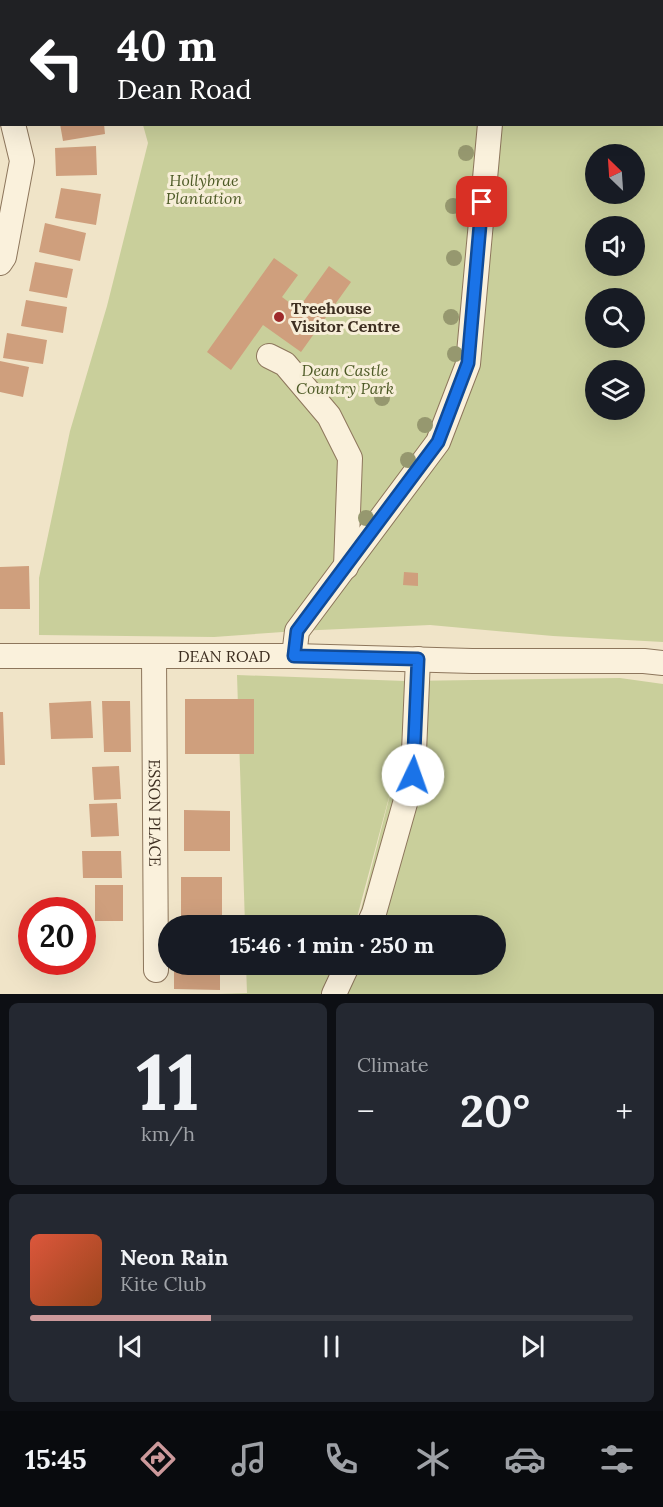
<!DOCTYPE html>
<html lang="en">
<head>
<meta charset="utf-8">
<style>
  :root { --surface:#171b24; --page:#242831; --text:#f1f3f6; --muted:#9ea1a6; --line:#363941; --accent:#cc999b }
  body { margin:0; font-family:Lora,serif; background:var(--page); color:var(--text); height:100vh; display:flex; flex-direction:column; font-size:22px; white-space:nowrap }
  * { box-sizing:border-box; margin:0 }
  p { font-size:20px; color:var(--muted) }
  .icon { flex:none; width:33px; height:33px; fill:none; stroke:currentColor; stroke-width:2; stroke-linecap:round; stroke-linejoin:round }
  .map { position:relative; height:994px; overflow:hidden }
  .side { display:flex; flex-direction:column; gap:9px; padding:9px; background:#0d0f14; flex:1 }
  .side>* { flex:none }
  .banner { position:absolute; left:0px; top:0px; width:663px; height:126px; box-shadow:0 6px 24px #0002; background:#202124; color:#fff; overflow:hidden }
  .needle { width:39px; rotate:335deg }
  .controls { position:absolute; left:585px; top:144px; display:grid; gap:12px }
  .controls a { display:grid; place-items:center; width:60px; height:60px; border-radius:50%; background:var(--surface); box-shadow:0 6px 24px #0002; font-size:30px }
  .speed { position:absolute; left:18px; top:897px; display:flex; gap:12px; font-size:30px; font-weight:700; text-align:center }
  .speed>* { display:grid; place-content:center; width:78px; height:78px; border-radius:50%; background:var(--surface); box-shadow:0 6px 24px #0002; line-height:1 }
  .speed .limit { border:9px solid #d22; background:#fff; color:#111 }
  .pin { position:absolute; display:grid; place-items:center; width:51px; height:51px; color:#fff; margin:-26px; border-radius:12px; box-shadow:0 3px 9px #0006 }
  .me { position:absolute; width:66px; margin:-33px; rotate:3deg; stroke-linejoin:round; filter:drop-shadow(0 0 4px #0008) }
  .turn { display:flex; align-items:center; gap:21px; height:126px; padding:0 18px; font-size:27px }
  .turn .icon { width:78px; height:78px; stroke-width:2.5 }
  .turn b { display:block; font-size:42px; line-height:51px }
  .big { font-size:45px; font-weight:800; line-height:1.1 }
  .side .card { flex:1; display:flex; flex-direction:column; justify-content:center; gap:9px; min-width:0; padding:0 21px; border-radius:9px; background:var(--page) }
  .side .dial { align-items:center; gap:0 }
  .dial b { font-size:78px; line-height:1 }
  .song { display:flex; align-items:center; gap:18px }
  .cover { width:72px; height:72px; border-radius:9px; background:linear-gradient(135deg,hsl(10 70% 55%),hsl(20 70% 35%)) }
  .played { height:6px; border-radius:3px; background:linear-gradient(90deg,var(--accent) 30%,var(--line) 30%) }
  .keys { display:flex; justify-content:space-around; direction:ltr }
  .heat { display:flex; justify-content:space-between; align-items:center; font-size:33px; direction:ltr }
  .side .tiles { flex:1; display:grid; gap:9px; grid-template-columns:1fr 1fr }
  .card:last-child { grid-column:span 2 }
  .trip { position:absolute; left:158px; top:915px; width:348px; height:60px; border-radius:30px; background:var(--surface); box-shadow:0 6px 24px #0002; font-weight:800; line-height:60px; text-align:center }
  .tabs { display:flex; height:96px; justify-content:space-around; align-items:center; background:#090b0e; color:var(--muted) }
  .tabs .icon { width:42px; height:42px }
  .tabs .on { color:var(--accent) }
  .tabs b { font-size:27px; color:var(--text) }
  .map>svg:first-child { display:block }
  .green { fill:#c9cf9b; fill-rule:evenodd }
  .building { fill:#cf9f7d }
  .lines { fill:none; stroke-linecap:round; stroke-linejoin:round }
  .minor-casing { stroke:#8d765c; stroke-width:26 }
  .minor { stroke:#faf1dc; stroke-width:24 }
  .tree { fill:#96986f }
  .route-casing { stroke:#114b97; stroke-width:15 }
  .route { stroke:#1a73e8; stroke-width:10 }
  .poi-dot { fill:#9e2a2b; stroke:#f7eed8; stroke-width:2 }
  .labels { text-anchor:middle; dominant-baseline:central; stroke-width:6; stroke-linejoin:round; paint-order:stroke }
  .park-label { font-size:16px; font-style:italic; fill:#4d5a26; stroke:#f7eed8 }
  .poi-label { font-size:16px; font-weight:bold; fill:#3d2e20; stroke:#f7eed8; text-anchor:start }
  .street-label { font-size:16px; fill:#3d2e20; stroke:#f7eed8 }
</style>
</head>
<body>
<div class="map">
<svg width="663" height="994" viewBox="0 0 663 994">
  <rect width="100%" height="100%" fill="#f0e4c8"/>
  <path class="green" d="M82,0H663V642L553,636L430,625L297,631L214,637L39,635V578L70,431L107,306L148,143L143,125L662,124V2ZM596,154H634V194H596ZM596,226H634V266H596ZM596,298H634V338H596ZM596,370H634V410H596Z
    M237,675L405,681L620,678L663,684V994H218L247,993L246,965L495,964V926L357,925L396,771L355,925H245Z"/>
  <path class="building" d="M60,124H104L105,134L63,141Z
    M96,146L97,175L56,176L55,148Z
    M61,188L101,194L96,225L55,218Z
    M45,223L86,233L80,261L39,252Z
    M274,258L298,275L282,297L298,309L329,266L351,282L301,352L263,325L231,370L207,352Z
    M35,262L73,269L67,298L29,291Z
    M26,300L67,307L63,333L21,326Z
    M7,333L47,340L43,364L3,358Z
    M0,361L29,367L23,397L0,392Z
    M29,566L30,609H0V567Z
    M404,572L418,573V586L403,585Z
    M185,699H254V754H185Z
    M91,701L93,738L51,739L49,703Z
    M102,701H130L131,752H104Z
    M0,712H3L5,765H0Z
    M119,766L121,799L94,800L92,767Z
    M117,803L119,836L91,837L89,804Z
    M184,810L230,811V851H184Z
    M82,851H121L122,878H83Z
    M181,877H222V926H181Z
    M95,885H123V921H95Z
    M174,964H220V990L174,989Z"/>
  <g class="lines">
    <g class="minor-casing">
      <g id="minor">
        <path d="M508,2V0"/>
        <path d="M0,86L2,88"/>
        <path d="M0,263L4,257L22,161L13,124"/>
        <path d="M269,356L285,364L329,416L350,458L346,567"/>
        <path id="s1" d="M0,656H294L472,661H644L663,663"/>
        <path d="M294,656L297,631L438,442L468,364L490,124"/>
        <path id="s2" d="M154,657L156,970"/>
        <path d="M368,926L374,913L413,775L418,659"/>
        <path d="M334,994L348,964"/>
      </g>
    </g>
    <use href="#minor" class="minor"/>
  </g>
  <g class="tree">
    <circle cx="466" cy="153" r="8"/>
    <circle cx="453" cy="206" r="8"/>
    <circle cx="454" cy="258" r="8"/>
    <circle cx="451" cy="317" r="8"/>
    <circle cx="455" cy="354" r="8"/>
    <circle cx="382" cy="398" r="8"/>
    <circle cx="425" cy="425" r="8"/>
    <circle cx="408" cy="460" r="8"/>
    <circle cx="366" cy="518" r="8"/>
  </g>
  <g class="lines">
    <g class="route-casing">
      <path id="route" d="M413,775L418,659L294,656L297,631L438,442L468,363L482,202"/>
    </g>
    <use href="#route" class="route"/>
  </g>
  <circle class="poi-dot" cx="279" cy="317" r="6"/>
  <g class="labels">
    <g class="park-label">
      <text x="204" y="180">Hollybrae<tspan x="204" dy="18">Plantation</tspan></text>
      <text x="345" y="370">Dean Castle<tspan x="345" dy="18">Country Park</tspan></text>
    </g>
    <g class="poi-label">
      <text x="291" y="308">Treehouse<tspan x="291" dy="18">Visitor Centre</tspan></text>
    </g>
    <g class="street-label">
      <text stroke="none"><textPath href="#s1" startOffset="224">DEAN ROAD</textPath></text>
      <text stroke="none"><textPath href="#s2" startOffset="156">ESSON PLACE</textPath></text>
    </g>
  </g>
</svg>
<div class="controls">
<a><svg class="needle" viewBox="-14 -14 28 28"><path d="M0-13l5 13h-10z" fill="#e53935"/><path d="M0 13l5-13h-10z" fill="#9ea1a6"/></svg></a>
<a><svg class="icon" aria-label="sound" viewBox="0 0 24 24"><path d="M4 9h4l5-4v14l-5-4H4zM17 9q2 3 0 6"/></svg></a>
<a><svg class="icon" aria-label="search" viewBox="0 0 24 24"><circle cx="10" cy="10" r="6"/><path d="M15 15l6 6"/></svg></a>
<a><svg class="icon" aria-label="layers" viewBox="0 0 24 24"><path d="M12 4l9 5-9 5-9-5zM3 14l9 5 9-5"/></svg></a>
</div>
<div class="speed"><div class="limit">20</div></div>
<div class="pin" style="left:482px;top:202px;background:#d93025"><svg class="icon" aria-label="arrive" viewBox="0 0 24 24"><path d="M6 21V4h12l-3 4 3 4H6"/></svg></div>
<svg class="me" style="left:413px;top:775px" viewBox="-20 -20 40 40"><circle r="19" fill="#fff"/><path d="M0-13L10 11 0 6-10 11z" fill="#1a73e8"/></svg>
<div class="trip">15:46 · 1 min · 250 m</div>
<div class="banner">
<div class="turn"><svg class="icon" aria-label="left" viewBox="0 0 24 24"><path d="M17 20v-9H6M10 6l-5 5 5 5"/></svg><div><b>40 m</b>Dean Road</div></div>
</div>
</div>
<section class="side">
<div class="tiles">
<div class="card dial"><b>11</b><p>km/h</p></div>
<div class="card"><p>Climate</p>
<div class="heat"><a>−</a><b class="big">20°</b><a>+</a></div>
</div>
<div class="card">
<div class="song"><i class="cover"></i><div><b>Neon Rain</b><p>Kite Club</p></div></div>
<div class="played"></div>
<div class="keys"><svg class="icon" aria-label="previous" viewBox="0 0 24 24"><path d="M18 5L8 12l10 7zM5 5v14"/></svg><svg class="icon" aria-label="pause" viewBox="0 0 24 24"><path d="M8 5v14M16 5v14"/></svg><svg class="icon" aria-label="next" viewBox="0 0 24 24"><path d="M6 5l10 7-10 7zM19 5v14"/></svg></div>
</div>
</div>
</section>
<nav class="tabs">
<b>15:45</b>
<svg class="icon on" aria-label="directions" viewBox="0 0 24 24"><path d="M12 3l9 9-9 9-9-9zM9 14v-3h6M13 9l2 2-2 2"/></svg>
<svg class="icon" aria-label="music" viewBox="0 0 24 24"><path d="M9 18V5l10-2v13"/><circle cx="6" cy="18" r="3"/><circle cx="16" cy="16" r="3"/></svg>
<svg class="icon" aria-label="phone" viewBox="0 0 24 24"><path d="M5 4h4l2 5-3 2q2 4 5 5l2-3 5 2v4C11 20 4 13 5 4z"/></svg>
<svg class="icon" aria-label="climate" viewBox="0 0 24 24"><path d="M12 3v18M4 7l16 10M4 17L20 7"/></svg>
<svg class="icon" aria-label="car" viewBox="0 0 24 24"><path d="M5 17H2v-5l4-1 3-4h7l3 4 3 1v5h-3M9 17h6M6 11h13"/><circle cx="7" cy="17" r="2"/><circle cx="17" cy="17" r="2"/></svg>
<svg class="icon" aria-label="filters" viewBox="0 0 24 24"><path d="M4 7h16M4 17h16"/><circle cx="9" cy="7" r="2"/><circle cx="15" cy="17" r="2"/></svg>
</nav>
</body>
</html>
